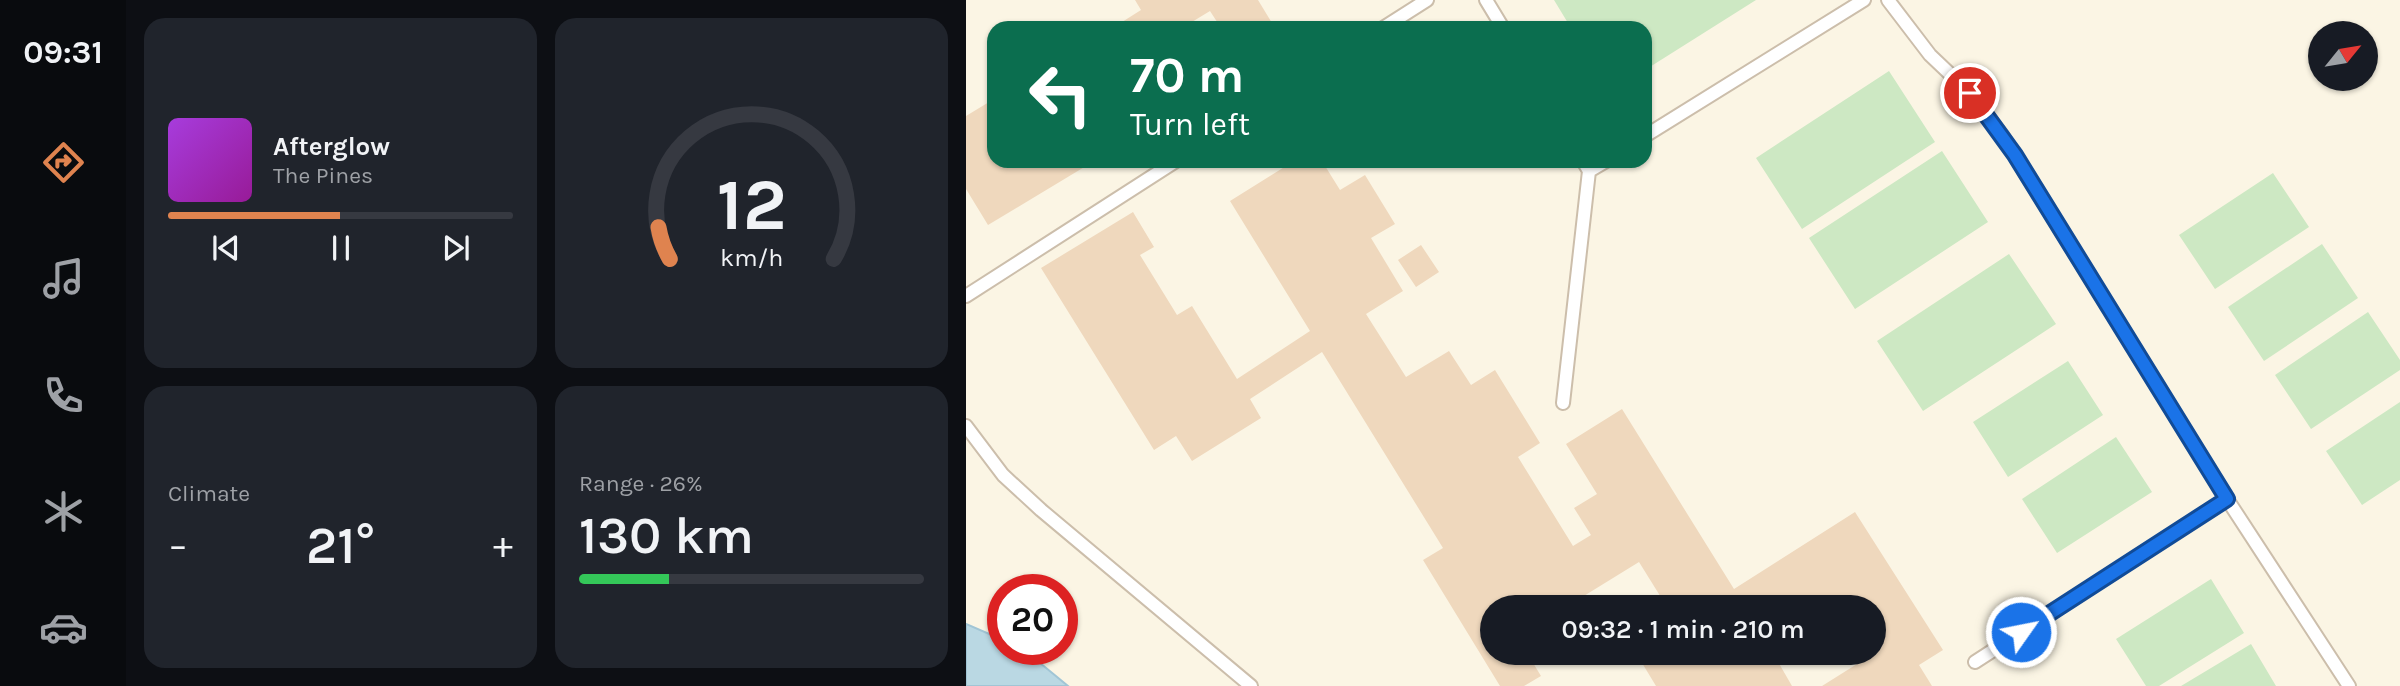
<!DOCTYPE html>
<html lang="en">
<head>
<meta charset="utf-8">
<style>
  :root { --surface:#171b24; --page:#20242c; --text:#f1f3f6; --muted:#9ea1a6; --line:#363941; --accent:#df834f }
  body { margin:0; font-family:Karla,sans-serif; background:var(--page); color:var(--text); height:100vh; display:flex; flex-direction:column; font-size:26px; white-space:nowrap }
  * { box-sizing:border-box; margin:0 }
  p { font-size:23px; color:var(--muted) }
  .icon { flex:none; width:38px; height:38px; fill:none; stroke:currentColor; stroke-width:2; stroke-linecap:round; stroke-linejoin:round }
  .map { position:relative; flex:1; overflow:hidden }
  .sheet { display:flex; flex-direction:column; gap:18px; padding:18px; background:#0d0f14; width:840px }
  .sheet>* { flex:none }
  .banner { position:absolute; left:21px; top:21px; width:665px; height:147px; border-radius:21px; box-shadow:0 2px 5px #0004; background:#0b6e4f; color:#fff; overflow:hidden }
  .needle { width:46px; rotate:60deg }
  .controls { position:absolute; left:1342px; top:21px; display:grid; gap:14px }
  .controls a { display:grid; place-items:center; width:70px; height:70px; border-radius:50%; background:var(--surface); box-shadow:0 2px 5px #0004; font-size:35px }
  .speed { position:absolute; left:21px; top:574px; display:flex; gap:14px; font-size:35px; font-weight:700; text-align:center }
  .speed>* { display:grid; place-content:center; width:91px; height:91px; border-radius:50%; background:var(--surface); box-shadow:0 2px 5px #0004; line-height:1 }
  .speed .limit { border:10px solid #d22; background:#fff; color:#111 }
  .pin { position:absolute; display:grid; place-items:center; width:60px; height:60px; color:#fff; margin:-30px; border:4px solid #fff; border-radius:50%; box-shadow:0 2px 7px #0007 }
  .me { position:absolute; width:77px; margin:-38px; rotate:57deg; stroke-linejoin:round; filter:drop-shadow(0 0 5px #0008) }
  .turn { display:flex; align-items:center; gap:24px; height:147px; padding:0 28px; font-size:32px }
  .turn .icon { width:91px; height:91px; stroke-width:2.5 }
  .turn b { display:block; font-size:49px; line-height:60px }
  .big { font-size:52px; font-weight:600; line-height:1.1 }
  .sheet .widget { flex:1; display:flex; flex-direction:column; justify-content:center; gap:10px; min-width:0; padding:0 24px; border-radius:21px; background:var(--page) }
  .sheet .dial { align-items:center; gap:0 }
  .dial svg { height:182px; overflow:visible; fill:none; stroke:var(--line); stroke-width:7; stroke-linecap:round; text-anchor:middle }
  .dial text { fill:var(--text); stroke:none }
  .song { display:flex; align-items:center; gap:21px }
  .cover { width:84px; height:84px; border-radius:10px; background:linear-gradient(135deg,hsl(280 70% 55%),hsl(300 70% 35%)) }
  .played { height:7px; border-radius:4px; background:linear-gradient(90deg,var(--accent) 50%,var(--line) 50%) }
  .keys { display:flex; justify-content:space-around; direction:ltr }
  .heat { display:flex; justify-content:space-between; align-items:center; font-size:38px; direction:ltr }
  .charge { height:10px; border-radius:5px; background:linear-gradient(90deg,#34c759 26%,var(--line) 0) }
  .sheet .tiles { flex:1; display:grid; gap:18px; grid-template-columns:repeat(2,1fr) }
  .trip { position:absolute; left:514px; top:595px; width:406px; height:70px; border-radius:35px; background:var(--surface); box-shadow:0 2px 5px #0004; font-weight:600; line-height:70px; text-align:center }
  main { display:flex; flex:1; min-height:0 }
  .tab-bar { display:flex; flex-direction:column; width:126px; justify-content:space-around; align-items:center; background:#090b0e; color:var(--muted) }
  .tab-bar .icon { width:49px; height:49px }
  .tab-bar .active { color:var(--accent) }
  .tab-bar b { font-size:32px; color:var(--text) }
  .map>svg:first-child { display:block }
  .green { fill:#cde8c3 }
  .water { fill:#bad8e3; stroke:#a1c5d5; stroke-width:2 }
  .building { fill:#efd8bd }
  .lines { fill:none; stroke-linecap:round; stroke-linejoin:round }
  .service-casing { stroke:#ccbeab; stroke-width:16 }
  .service { stroke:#fff; stroke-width:12 }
  .route-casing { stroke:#114b97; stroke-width:18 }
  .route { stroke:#1a73e8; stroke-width:12 }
</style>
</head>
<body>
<main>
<nav class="tab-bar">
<b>09:31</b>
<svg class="icon active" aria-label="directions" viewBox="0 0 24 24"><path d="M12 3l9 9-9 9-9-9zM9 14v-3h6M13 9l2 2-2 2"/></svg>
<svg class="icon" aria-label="music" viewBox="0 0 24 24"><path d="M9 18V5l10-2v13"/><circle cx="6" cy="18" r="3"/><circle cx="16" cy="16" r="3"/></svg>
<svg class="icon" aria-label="phone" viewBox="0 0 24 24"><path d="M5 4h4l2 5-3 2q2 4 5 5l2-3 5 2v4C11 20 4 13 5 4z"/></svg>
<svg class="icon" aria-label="climate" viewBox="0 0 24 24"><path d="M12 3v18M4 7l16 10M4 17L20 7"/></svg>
<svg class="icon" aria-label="car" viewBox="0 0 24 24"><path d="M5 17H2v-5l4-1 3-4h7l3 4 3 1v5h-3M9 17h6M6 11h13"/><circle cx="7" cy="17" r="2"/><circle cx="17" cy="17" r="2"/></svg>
</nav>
<section class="sheet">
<div class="tiles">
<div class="widget">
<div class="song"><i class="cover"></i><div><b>Afterglow</b><p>The Pines</p></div></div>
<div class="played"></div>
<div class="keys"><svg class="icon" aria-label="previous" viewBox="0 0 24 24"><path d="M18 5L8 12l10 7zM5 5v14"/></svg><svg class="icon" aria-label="pause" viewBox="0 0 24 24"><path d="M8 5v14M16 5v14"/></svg><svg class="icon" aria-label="next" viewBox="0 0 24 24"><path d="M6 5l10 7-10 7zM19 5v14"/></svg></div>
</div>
<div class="widget dial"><svg viewBox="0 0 100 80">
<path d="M14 69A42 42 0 1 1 86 69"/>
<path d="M14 69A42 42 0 0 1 9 55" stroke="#df834f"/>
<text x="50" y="56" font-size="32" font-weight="700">12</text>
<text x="50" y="72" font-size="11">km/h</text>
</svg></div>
<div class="widget"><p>Climate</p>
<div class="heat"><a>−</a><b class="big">21°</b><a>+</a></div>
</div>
<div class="widget"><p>Range · 26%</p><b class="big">130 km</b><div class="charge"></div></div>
</div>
</section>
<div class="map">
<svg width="1434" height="686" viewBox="0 0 1434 686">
  <rect width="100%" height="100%" fill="#fbf5e4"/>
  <path class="green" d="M588,0H790L679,70V28H605Z
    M923,71L969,142L836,229L790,158Z
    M976,151L1022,222L889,309L843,238Z
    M1307,173L1343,227L1249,289L1213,235Z
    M1356,244L1392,298L1298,361L1262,307Z
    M1043,254L1090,324L957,411L911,341Z
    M1402,312L1434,360V370L1345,429L1309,375Z
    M1102,361L1137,415L1042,477L1007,422Z
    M1434,402V480L1396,505L1360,451Z
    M1150,437L1186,492L1091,553L1056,499Z
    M1245,579L1278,633L1193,686H1180L1150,639Z
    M1285,644L1310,686H1215Z"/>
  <path class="water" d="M0,624L37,640V649H57L102,686H0Z"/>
  <path class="building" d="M169,0H292L309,28H255L244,11L216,28H159L156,22L175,10Z
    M28,99V161H123L125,163L22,225L0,189V116Z
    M328,161H356L374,190L399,175L429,224L405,238L437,291L400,314L440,377L483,351L505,385L529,370L574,443L552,457L607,546L625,535L608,508L631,494L600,444L656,409L768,589L889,512L977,650L953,665L966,686H856L891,664L883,653H908V607H701L673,562L600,607H527V653H561L575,676L558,686H534L457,560L477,548L356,352L284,399L295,418L226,461L210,436L188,450L75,268L167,212L188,247L174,255L211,315L226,306L271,379L344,331L264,201Z
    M455,245L473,272L450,287L432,260Z
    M670,653H807L826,686H690Z"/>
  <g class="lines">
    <g class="service-casing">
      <path id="service" d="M520,0L537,28
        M922,0L964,55L1004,93L1036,135L1261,499L1383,686
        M417,28L461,0
        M679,136L898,0
        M617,161L623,171L640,161
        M0,296L210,161
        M597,403L623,171
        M0,426L37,475L75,510L285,686
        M1009,662L1261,499"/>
    </g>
    <use href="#service" class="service"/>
  </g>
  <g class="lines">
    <g class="route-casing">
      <path id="route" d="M1004,93L1049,155L1261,499L1055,632"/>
    </g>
    <use href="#route" class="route"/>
  </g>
</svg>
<div class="controls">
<a><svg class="needle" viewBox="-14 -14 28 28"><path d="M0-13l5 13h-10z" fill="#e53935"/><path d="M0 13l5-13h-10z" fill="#9ea1a6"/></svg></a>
</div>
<div class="speed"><div class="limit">20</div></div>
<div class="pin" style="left:1004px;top:93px;background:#d93025"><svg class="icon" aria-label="arrive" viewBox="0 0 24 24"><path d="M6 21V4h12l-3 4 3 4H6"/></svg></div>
<svg class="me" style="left:1055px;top:632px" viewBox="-20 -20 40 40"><circle r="17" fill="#1a73e8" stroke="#fff" stroke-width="3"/><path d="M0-11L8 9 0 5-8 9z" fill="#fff"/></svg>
<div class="trip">09:32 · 1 min · 210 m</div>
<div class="banner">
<div class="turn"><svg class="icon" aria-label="left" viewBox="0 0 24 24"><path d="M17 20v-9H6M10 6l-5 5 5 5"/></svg><div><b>70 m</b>Turn left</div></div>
</div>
</div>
</main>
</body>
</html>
